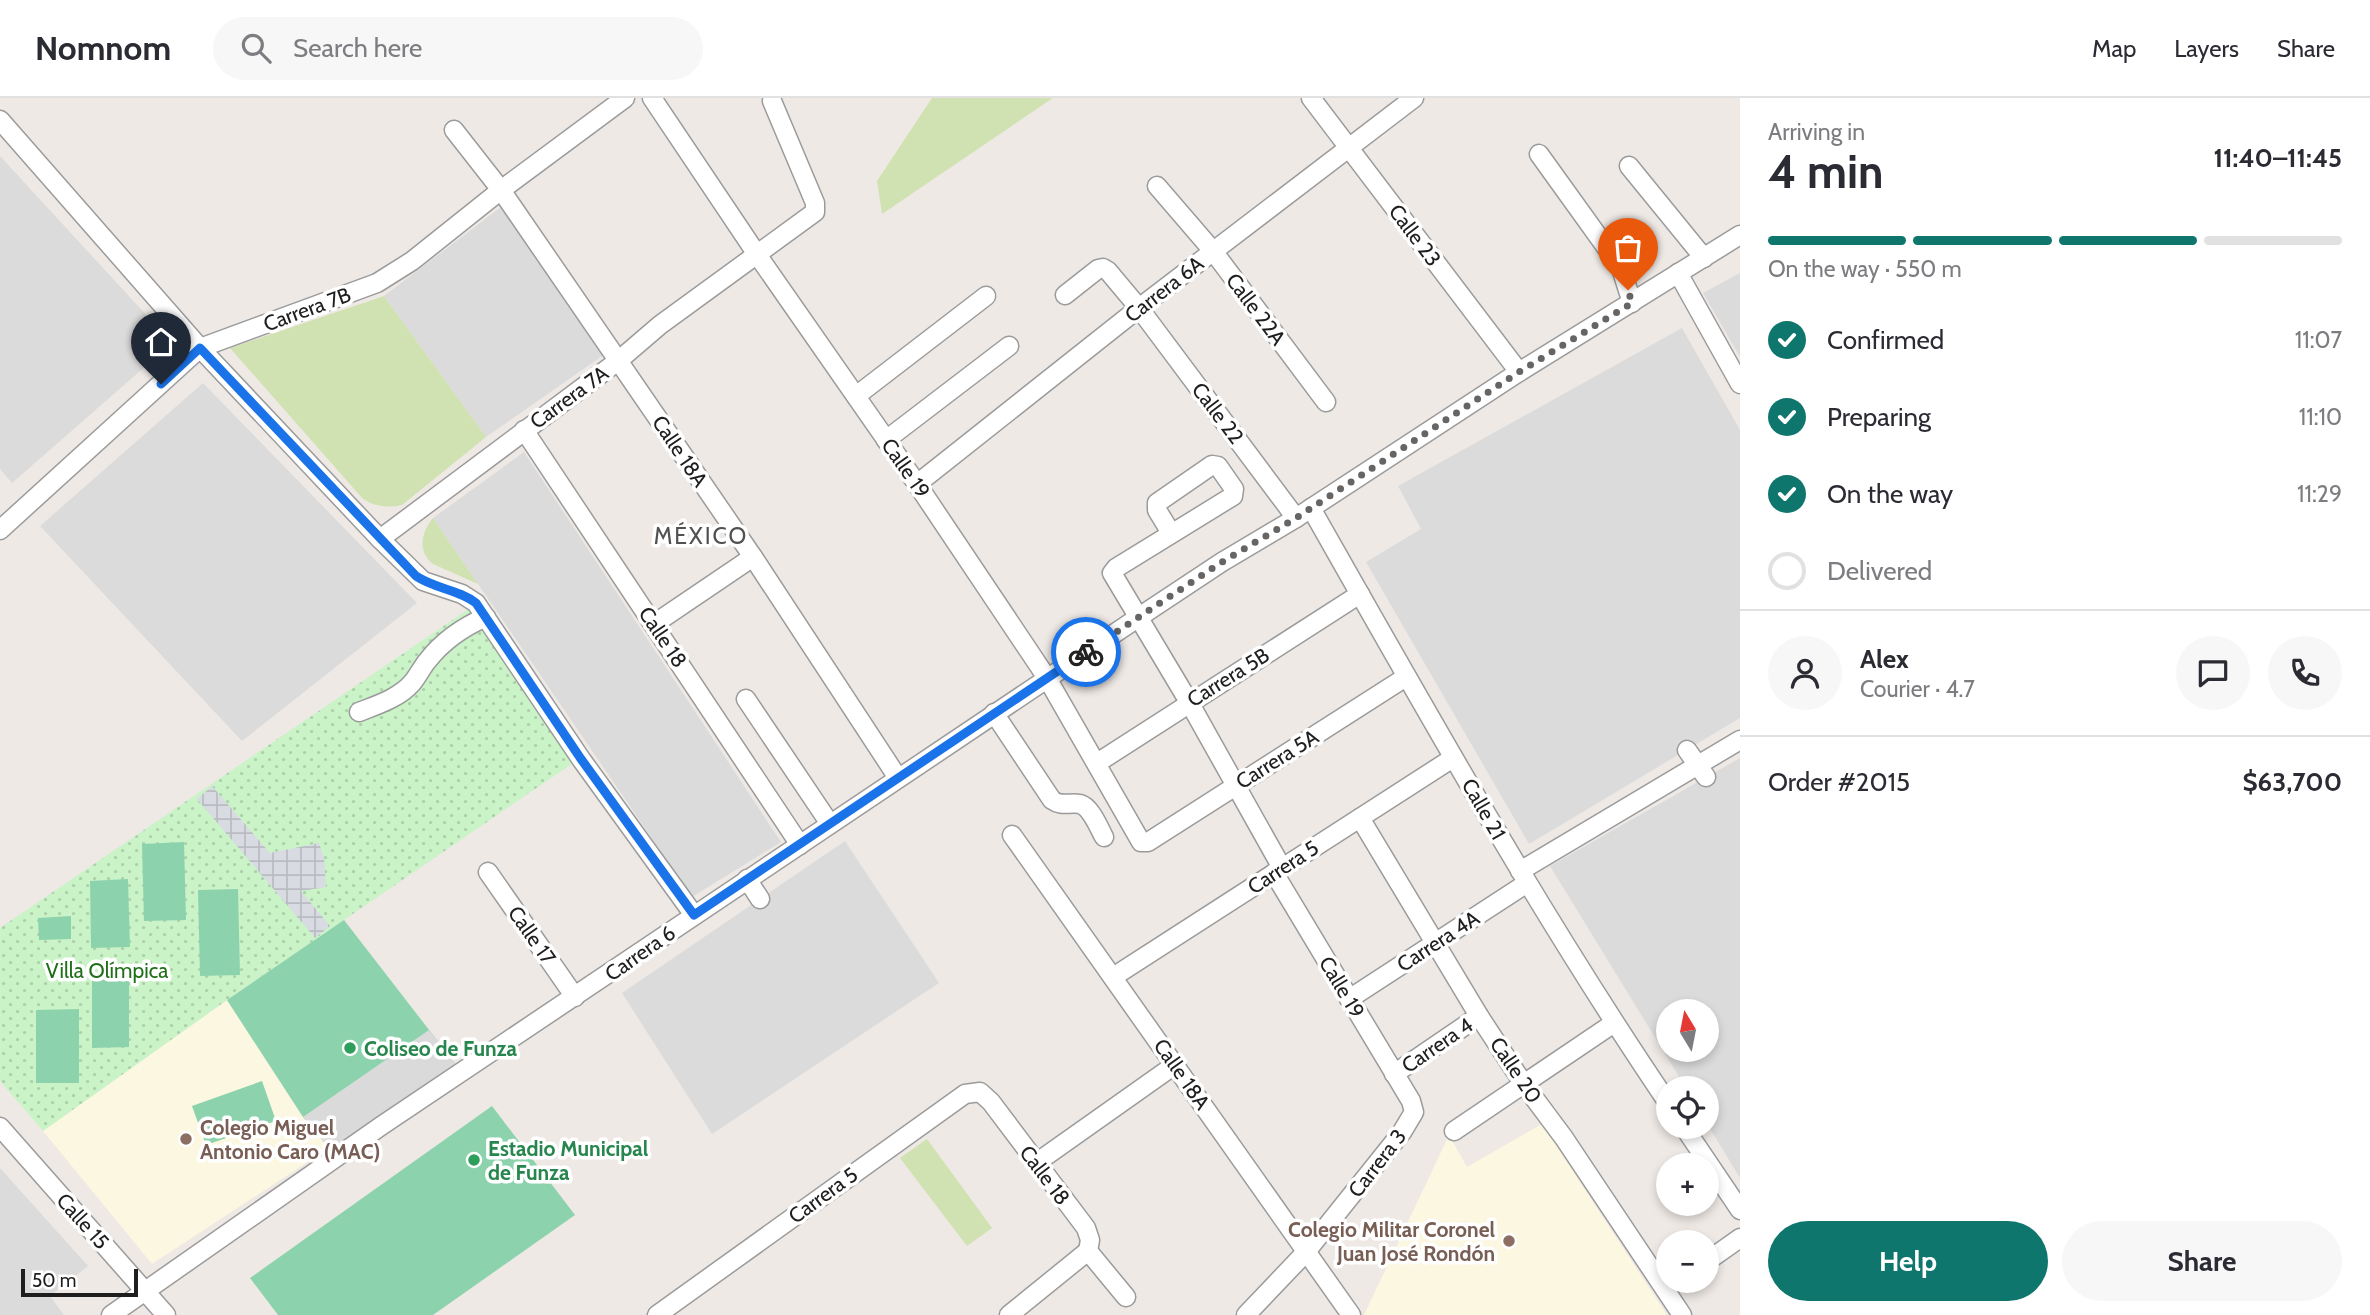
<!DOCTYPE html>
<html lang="en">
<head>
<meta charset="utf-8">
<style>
  :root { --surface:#fff; --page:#f7f7f7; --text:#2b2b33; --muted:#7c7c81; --line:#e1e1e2; --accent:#0f766e }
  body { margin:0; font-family:Cabin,sans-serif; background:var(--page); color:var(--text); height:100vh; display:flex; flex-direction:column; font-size:26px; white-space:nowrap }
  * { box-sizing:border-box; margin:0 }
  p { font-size:23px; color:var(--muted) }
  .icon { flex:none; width:38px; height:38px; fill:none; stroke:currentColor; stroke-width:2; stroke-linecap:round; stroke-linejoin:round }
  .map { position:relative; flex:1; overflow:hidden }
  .panel { display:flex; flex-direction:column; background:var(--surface); width:630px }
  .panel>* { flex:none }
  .needle { width:46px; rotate:350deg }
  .controls { position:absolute; left:1656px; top:901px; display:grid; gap:14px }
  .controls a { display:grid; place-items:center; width:63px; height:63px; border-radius:50%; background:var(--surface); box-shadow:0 4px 10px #0003; font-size:35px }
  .scale { position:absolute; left:21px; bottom:18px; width:117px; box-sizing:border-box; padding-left:7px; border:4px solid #1e1e1e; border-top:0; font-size:19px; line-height:24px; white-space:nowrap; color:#1e1e1e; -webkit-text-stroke:5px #fff; paint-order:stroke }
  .pin { position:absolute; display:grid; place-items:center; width:60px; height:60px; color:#fff; margin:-72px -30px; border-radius:50% 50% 50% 0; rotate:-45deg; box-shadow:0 0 7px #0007 }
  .pin .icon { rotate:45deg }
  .courier { position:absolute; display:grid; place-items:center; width:70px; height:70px; margin:-35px; border:5px solid #1a73e8; border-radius:50%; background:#fff; color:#222; box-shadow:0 2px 9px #0007 }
  .overview em { font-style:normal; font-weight:700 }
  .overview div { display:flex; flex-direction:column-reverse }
  .overview { display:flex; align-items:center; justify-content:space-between; height:119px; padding:0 28px }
  h1 { font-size:46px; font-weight:700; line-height:52px }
  .bar { display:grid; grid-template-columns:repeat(4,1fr); gap:10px 7px; align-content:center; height:84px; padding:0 28px }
  .bar i { height:9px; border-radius:5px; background:var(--line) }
  .bar .selected { background:var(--accent) }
  .bar p { grid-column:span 4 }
  .line { display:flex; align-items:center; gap:18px; padding:0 28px; border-top:2px solid var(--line) }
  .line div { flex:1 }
  .round { display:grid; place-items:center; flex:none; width:74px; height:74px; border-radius:37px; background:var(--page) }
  ol { padding:0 28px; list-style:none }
  li { display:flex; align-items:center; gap:21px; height:77px }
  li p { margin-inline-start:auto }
  li .icon { padding:7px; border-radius:50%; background:var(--accent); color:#fff; stroke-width:4 }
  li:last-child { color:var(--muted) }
  li i { width:38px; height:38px; border:4px solid var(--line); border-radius:50% }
  .button { display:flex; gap:14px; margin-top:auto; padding:14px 28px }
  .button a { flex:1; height:80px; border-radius:42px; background:var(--accent); color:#fff; font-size:28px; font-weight:700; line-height:80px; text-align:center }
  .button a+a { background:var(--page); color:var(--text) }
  header { display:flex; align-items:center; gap:42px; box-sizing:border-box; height:98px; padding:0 35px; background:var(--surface); border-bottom:2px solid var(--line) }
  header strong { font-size:33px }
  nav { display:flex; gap:38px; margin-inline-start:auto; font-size:24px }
  .search { width:490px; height:63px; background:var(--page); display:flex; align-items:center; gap:18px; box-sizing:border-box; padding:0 24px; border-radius:38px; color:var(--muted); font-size:26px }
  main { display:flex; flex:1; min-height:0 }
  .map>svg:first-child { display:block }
  .residential { fill:#dcdbdb; fill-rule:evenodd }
  .education { fill:#fbf7e1 }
  .grass { fill:#d0e2b1 }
  .park { fill:url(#park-dots) }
  .pitch { fill:#8cd3ad }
  .parking { fill:#dadada }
  .plaza { fill:url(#plaza-grid) }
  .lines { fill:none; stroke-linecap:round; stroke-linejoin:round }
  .minor-casing { stroke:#9b9b9b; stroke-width:21 }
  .minor { stroke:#fff; stroke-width:18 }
  .done { stroke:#676564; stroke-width:7; stroke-dasharray:0 12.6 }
  .route { stroke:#1a73e8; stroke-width:9 }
  .leisure-dot { fill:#2e9e5b; stroke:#fff; stroke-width:2.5 }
  .education-dot { fill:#8d6e63; stroke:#fff; stroke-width:2.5 }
  .labels { text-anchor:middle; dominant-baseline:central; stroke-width:7; stroke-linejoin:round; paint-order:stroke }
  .street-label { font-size:21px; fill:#1e1e1e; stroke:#fff }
  .park-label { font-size:21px; fill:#1f6f19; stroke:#fff }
  .leisure-label { font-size:21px; font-weight:bold; fill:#27864d; stroke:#fff; text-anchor:start }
  .education-label { font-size:21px; font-weight:bold; fill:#785e54; stroke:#fff; text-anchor:start }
  .neighbourhood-label { font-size:23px; letter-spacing:2px; fill:#515151; stroke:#fff }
</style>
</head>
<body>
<header>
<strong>Nomnom</strong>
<div class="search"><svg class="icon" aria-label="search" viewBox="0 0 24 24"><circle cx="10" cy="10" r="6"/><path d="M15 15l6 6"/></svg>Search here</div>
<nav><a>Map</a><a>Layers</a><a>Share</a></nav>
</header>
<main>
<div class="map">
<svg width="1740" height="1217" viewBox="0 0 1740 1217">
  <defs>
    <pattern id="park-dots" width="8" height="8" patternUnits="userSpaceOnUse" patternTransform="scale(1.75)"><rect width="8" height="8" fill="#caf3c7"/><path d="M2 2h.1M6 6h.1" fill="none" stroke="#add0aa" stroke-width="1.8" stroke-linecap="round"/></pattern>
    <pattern id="plaza-grid" width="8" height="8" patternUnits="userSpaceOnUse" patternTransform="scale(1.75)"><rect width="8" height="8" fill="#d9dbe3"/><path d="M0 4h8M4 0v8" fill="none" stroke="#babcc2"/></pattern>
  </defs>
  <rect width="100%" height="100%" fill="#eee9e5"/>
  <!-- residential -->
  <g class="residential">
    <path d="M0,58L172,245L12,385L0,371Z"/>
    <path d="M501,109L605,256L486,339L384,198Z"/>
    <path d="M1740,175V259L1703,195Z"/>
    <path d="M1682,230L1740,332V620L1529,746L1366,464L1421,431L1398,388Z"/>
    <path d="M203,285L417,505L242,643L40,428Z"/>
    <path d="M524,354L781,744L692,799L433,420Z"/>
    <path d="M1740,660V1080L1706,1024V990H1686L1550,768ZM1668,914H1706V952H1668Z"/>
    <path d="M845,743L939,885L712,1036L622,895Z"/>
    <path d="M0,1070L88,1168L50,1198L64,1217H0Z"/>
  </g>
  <!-- education -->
  <g class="education">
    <path d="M227,902L303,1019L329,1050L152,1166L43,1033Z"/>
    <path d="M1542,1026L1667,1217H1364L1449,1037L1467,1069Z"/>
  </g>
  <!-- grass -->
  <g class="grass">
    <path d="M932,0H1053L882,116L877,83Z"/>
    <path d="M384,198L486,339L402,407C387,410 376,409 363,401L230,250Z"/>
    <path d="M433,420L478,486L433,466C417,453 421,435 433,420Z"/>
    <path d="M927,1041L992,1130L967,1148L900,1060Z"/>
  </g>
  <!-- park -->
  <path class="park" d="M470,510L576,663L227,902L43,1033L0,983V830Z"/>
  <!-- pitch -->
  <g class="pitch">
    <path d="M184,744L186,822L144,823L142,746Z"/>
    <path d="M128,781L130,849L91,850L90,783Z"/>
    <path d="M238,791L240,877L200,878L198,792Z"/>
    <path d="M71,818V841L39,842L38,820Z"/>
    <path d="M344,822L457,968L329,1050L303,1019L227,902Z"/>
    <path d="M129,879V949L92,950V879Z"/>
    <path d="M79,911V985H36V912Z"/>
    <path d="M262,983L276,1023L206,1047L192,1008Z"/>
    <path d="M492,1008L575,1117L433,1217H278L250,1180Z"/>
  </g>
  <!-- parking -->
  <path class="parking" d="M429,932L457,968L377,1021L329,1050L303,1019Z"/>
  <!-- plaza -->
  <path class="plaza" d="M212,688L270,755L319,745L324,760L326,789L301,793L330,828L315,840L197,701Z"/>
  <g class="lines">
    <defs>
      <g id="minor">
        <path d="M652,0L756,155L917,386L1047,580L1141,744H1148L1406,579"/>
        <path d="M1311,0L1519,274"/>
        <path d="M0,22L200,250L380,441L423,483L462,496L476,505L581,661L694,817"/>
        <path d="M454,32L501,92L753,459L898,680"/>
        <path d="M1539,56L1621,170L1632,205"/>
        <path d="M1629,68L1704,160"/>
        <path d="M1157,88L1213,153L1326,304"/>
        <path d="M1678,175L1740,286"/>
        <path d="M1065,197L1098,171L1103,170L1108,173L1139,210L1296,420"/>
        <path d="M856,298L986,198"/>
        <path d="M524,332L800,747"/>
        <path d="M886,342L1009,248"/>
        <path d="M917,386L1139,210L1414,0"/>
        <path d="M1311,410C1425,611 1538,813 1668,1005"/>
        <path d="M0,432L200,250L377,185L412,163L501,92L625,0"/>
        <path d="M1171,435L1157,412V405L1212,367L1218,368L1234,391L1233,398L1116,470L1112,475L1189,604L1282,770"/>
        <path d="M380,441L618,263L660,227L815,114V105L772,3"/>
        <path d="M654,526L753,459"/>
        <path d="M746,601L830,726"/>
        <path d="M359,614C377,607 399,600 412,585C418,578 422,569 428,562C443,543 463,529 486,519"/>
        <path d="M994,615L1052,702C1062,709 1069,704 1080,706C1091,709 1099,730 1104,739"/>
        <path d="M1687,652L1706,679"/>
        <path d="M1097,665L1360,496"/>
        <path d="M1360,720L1479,918L1523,985L1564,1040L1682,1217"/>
        <path d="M1012,737L1351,1217"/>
        <path d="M1520,773L1740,642"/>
        <path d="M488,774L575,899"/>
        <path d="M747,781L760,801"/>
        <path d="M1113,879L1453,660"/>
        <path d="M1349,901L1527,785"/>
        <path d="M1394,976L1479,918"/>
        <path d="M0,1029L166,1217"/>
        <path d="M1684,1029L1740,1112"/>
        <path d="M1454,1033L1614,925"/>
        <path d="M1036,1065L1176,966"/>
        <path d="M1088,1153L1126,1199"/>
        <path d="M1706,1164L1740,1140"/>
        <path d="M111,1217L381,1028L1139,519L1222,464L1296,420L1519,274L1740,137"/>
        <path d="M657,1217L965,996L980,994L991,1004L1086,1130L1090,1142L1088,1153"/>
        <path d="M1009,1217L1088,1153"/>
        <path d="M1246,1217L1306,1154L1402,1034L1414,1014L1411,1003L1274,775"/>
      </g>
    </defs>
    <!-- minor casing -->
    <use href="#minor" class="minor-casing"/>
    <!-- minor -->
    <use href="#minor" class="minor"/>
  </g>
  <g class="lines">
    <!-- done -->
    <path class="done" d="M1086,554L1222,464L1296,420L1519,274L1632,205L1628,192"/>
    <!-- route -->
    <path class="route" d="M161,286L200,250L416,478C435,491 458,491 476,505L581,661L694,817L1086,554"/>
  </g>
  <!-- markers -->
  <g class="leisure-dot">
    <circle cx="350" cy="950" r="7"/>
    <circle cx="474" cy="1062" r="7"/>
  </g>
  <g class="education-dot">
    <circle cx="186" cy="1041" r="7"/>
    <circle cx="1509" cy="1143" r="7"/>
  </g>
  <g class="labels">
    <!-- street labels -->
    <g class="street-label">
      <text transform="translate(1415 137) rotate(53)">Calle 23</text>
      <text transform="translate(1164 191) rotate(-38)">Carrera 6A</text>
      <text transform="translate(307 211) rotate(-20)">Carrera 7B</text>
      <text transform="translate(1256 211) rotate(53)">Calle 22A</text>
      <text transform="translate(569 299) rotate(-36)">Carrera 7A</text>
      <text transform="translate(1218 315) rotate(53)">Calle 22</text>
      <text transform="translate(680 353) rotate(56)">Calle 18A</text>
      <text transform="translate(906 370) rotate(55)">Calle 19</text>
      <text transform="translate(663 539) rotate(56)">Calle 18</text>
      <text transform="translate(1228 579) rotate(-32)">Carrera 5B</text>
      <text transform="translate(1277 661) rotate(-32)">Carrera 5A</text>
      <text transform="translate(1484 711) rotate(60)">Calle 21</text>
      <text transform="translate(1283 769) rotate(-33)">Carrera 5</text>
      <text transform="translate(532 837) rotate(55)">Calle 17</text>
      <text transform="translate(1438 843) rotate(-33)">Carrera 4A</text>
      <text transform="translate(640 855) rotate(-35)">Carrera 6</text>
      <text transform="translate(1342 889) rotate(59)">Calle 19</text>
      <text transform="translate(1437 947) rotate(-34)">Carrera 4</text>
      <text transform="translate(1516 972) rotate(56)">Calle 20</text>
      <text transform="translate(1182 976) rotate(55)">Calle 18A</text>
      <text transform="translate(1377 1065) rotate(-52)">Carrera 3</text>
      <text transform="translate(1045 1077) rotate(53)">Calle 18</text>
      <text transform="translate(823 1097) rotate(-36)">Carrera 5</text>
      <text transform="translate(83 1123) rotate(48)">Calle 15</text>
    </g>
    <!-- park labels -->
    <g class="park-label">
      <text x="107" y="872">Villa Olímpica</text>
    </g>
    <!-- leisure labels -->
    <g class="leisure-label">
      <text x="364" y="950">Coliseo de Funza</text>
      <text x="488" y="1050">Estadio Municipal<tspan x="488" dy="24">de Funza</tspan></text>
    </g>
    <!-- education labels -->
    <g class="education-label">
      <text x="200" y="1029">Colegio Miguel<tspan x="200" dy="24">Antonio Caro (MAC)</tspan></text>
      <text x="1495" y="1131" text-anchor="end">Colegio Militar Coronel<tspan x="1495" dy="24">Juan José Rondón</tspan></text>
    </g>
    <!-- neighbourhood labels -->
    <g class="neighbourhood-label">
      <text x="701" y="438">MÉXICO</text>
    </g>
  </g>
</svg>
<div class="controls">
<a><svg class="needle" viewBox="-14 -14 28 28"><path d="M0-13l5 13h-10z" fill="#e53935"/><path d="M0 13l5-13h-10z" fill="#7c7c81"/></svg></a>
<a><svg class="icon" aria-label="locate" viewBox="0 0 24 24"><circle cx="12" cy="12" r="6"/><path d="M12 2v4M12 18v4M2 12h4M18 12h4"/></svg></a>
<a>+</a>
<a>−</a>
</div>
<div class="scale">50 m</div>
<div class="pin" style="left:1628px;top:192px;background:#ea580c"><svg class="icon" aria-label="bag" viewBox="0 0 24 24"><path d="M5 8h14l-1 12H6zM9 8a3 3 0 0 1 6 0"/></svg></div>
<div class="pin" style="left:161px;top:286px;background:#1f2937"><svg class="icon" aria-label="home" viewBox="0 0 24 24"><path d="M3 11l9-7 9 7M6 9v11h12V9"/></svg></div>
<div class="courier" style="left:1086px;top:554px"><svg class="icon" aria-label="bike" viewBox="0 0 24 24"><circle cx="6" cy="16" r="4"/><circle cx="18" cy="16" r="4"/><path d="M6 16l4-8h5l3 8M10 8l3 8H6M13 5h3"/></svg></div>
</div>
<section class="panel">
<div class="overview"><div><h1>4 min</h1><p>Arriving in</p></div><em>11:40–11:45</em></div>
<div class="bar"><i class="selected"></i><i class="selected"></i><i class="selected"></i><i></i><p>On the way · 550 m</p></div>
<ol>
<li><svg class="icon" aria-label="check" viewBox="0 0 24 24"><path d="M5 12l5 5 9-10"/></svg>Confirmed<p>11:07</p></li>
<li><svg class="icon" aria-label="check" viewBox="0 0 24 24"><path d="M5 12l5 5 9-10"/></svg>Preparing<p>11:10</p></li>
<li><svg class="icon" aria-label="check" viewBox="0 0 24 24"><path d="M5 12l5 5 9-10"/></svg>On the way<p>11:29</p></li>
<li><i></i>Delivered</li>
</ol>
<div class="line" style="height:126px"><a class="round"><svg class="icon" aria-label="person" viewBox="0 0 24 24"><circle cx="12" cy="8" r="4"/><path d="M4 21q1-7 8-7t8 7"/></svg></a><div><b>Alex</b><p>Courier · 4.7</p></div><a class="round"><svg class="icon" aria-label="chat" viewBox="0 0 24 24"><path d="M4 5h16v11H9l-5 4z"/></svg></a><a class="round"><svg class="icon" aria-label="phone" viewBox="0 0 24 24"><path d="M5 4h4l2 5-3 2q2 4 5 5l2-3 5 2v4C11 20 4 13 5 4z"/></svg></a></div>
<div class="line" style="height:91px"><div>Order #2015</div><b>$63,700</b></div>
<div class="button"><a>Help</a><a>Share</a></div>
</section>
</main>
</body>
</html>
